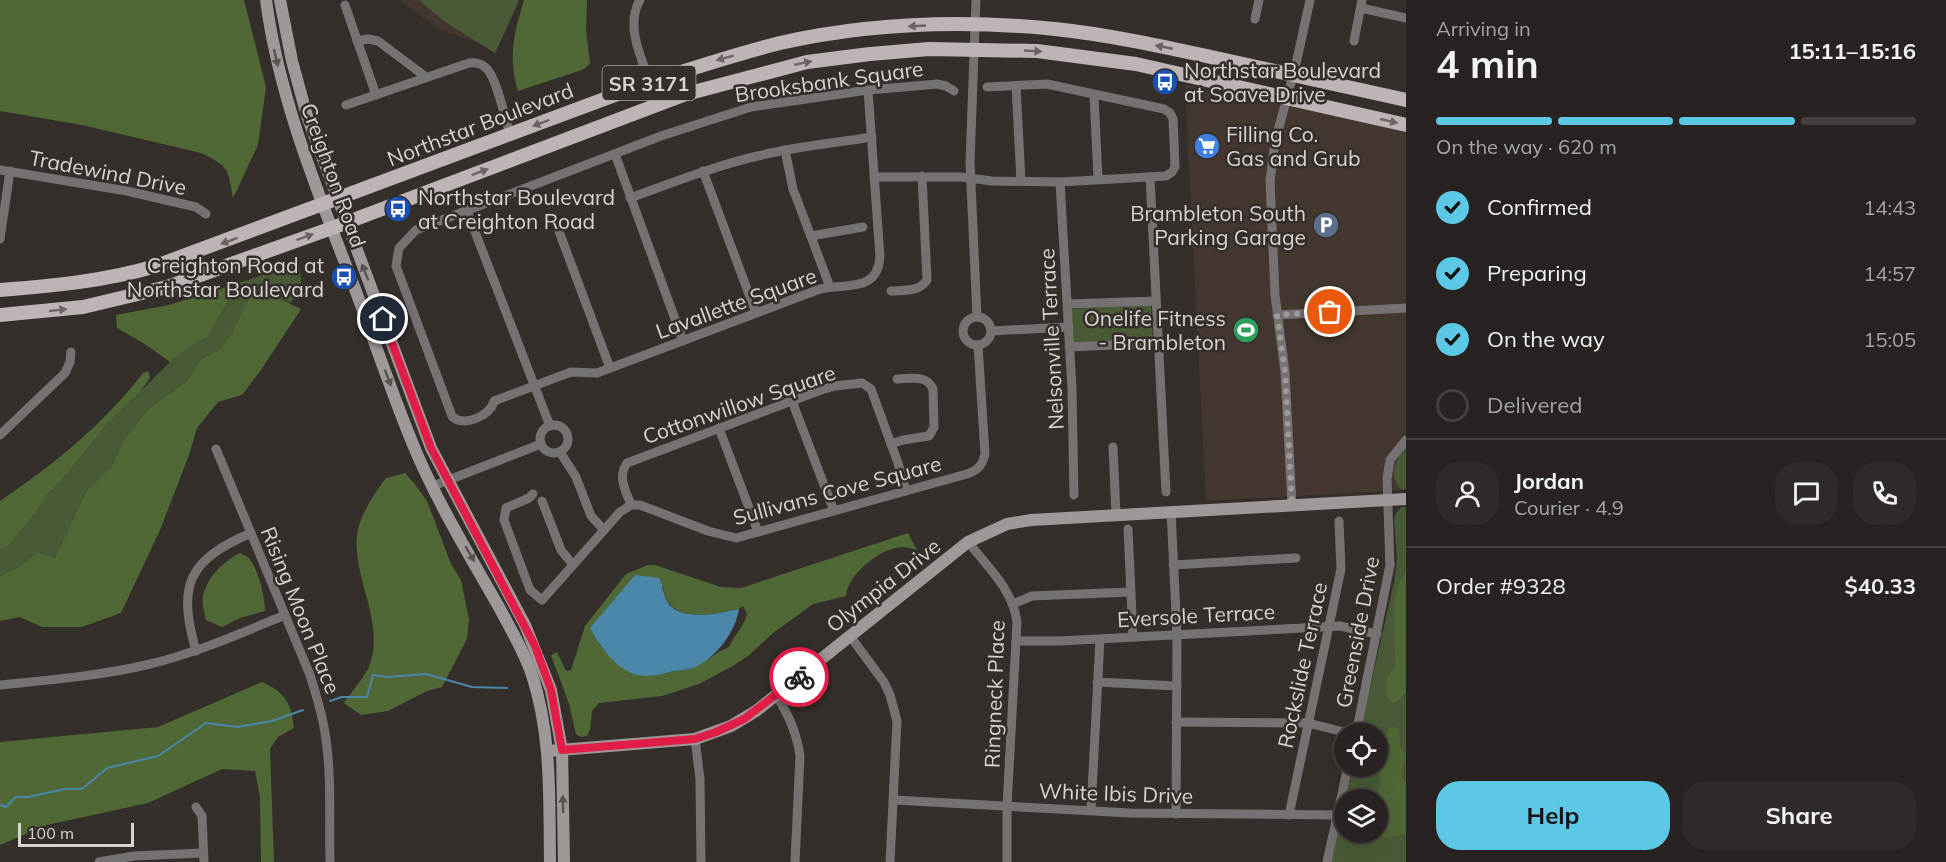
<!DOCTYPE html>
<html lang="en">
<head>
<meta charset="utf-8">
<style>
  :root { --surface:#282320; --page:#302b29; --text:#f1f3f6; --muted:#a5a4a5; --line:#44403e; --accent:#5bc8e6 }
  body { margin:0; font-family:Mulish,sans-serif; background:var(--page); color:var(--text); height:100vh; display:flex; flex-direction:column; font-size:22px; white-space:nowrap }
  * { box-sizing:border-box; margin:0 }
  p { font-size:20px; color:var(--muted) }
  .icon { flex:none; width:33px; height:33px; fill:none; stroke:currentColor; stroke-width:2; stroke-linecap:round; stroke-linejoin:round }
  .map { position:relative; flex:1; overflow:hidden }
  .details { display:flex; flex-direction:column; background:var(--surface); width:540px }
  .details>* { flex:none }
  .buttons { position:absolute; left:1334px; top:723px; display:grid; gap:12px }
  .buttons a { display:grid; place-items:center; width:54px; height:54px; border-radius:50%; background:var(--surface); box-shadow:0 6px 24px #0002,0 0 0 2px var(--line); font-size:30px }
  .scale { position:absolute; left:18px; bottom:15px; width:116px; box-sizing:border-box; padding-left:6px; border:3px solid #d7d3d1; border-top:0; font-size:16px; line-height:21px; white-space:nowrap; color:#d7d3d1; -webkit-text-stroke:4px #352f2b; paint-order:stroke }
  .pin { position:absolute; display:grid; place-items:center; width:51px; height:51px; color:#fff; margin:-26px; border:3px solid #fff; border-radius:50%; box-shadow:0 2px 6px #0007 }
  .courier { position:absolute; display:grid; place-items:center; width:60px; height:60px; margin:-30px; border:4px solid #e11d48; border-radius:50%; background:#fff; color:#222; box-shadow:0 2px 8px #0007 }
  .summary em { font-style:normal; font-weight:700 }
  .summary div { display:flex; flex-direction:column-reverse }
  .summary { display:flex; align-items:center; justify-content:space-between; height:102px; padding:0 30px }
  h1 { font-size:39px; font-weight:700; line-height:45px }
  .bar { display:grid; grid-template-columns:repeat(4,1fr); gap:9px 6px; align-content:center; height:72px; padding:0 30px }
  .bar i { height:8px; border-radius:4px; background:var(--line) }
  .bar .current { background:var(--accent) }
  .bar p { grid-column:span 4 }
  .line { display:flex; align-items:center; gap:15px; padding:0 30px; border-top:2px solid var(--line) }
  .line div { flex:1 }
  .round { display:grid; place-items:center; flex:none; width:63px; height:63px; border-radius:24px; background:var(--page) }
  ol { padding:0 30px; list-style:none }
  li { display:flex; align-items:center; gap:18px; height:66px }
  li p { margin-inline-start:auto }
  li .icon { padding:6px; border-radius:50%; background:var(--accent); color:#111; stroke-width:4 }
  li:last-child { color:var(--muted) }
  li i { width:33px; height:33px; border:3px solid var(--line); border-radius:50% }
  .action { display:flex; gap:12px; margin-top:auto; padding:12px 30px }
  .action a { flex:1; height:69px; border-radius:24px; background:var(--accent); color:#111; font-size:24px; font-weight:700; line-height:69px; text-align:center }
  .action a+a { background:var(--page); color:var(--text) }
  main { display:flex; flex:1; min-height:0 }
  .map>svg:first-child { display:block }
  .built { fill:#433730 }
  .green { fill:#495b36 }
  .forest { fill:#506836; fill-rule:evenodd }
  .water { fill:#4a87a8 }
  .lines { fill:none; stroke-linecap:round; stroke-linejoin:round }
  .stream { stroke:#4a87a8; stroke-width:2 }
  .street { stroke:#767273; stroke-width:9 }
  .secondary { stroke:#9e9898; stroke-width:12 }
  .primary { stroke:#bcb4b5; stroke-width:14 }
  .oneway { fill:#6b6462 }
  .oneway2 { fill:#5a5451 }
  .done { stroke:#9e9a97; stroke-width:6; stroke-dasharray:0 10.8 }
  .route { stroke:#e11d48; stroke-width:8 }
  .labels { text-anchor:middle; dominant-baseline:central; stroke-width:5; stroke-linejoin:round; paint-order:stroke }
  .shield { fill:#352f2b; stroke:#a6a29f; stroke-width:1.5 }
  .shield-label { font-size:20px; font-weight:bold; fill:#d7d3d1 }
  .poi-label { font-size:21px; fill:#d7d3d1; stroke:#352f2b; text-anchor:start }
  .street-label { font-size:21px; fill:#d7d3d1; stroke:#352f2b }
</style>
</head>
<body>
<main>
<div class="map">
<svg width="1406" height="862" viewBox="0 0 1406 862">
  <rect width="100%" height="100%" fill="#352f2b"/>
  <!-- built -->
  <g class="built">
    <path d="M400,0H520L497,50L438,29Z"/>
    <path d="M1185,85L1259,101L1310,108L1406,133V490L1206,501Z"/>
  </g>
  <!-- green -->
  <g class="green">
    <path d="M419,0H519L495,53L445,22Z"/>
    <path d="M299,262L302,287L290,303L269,294L251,297L232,333L219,350L201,359L187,381L149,408L125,438L111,467L86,491L55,558L37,552L19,567L0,576V549L9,545L38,510L46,496L66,475L107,424L170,362L188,348L208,337L230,297L248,280Z"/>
    <path d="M1151,305L1153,340L1071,344L1070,309Z"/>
    <path d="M1406,447V489H1401C1388,475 1395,460 1406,447Z"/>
    <path d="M1402,507H1406V862H1331L1344,806V832H1377V800L1345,799L1353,767L1377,766V734L1360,733L1394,582L1397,560L1394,519L1396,513Z"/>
  </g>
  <!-- forest -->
  <g class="forest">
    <path d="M0,0H244L266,87L258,145L233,198C228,169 229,166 201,153L82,125L0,111Z"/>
    <path d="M524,0H587L586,30L590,64L582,70L518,91C508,57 514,33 524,0Z"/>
    <path d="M248,280L230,297L208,337L188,348L170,362L148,346L117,328L116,315L169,305Z"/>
    <path d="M269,294L301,309L261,370L242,395L218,402L197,428L189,455L160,530L121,613L82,627H42L20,617L0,621V576L19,567L37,552L55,558L86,491L111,467L125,438L149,408L187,381L201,359L219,350L232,333L250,297Z"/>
    <path d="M148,371L150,378L139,393L107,424L66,475L46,496L38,510L9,545L0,549V501C53,465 104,424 143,373Z"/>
    <path d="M405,473L414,483L427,501L451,564L461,580L469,620L467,639L442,687L427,691L388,711L361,715L344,703C351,692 368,674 371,661C383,619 353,578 357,535C360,514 374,494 386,478Z"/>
    <path d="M908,533L917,550C912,549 907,547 903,547C881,547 848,574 846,596L813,604L773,633L748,656L731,667L699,684L662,696L599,703L592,711L590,730L587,736L581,737L576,734L569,704L551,655L557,652L566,671L571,670L585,626L626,574L648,565H655L721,587L741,588ZM663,586C664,591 665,597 667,600C679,623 720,613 739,609L743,606L747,614C744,627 734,635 729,647C716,652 706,662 693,667C688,670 681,669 675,671C635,682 625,672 599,644Z"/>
    <path d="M240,553C243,555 247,556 249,558C258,568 265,598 265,611L240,618L222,627L206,620C205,613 201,602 203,596C208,576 223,562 240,553Z"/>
    <path d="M1406,573V693L1395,703L1388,699C1384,685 1385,679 1395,667C1397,641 1386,592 1406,573Z"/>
    <path d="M262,682C286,693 291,703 294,728L278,737L270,749L274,862H261L260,797L255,771L222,769L148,803L47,825L0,845V742L158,727Z"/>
    <path d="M1396,727L1399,730L1400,746L1406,755L1401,777L1406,782V836L1405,834L1386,838L1377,832C1377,797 1381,762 1388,728Z"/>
  </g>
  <!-- water -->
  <path class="water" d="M635,575L659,578C663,585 663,594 667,601C679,623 720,613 739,609C735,633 716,658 693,668C686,670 677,670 670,672C660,675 645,678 634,674C614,667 600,646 590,628Z"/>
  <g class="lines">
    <!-- stream -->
    <g class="stream">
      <path d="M330,701L342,697H367L373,675L387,677L426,674L472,687L507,688"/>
      <path d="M0,805L6,807L16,797H28L65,789H82L107,768L158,756L206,723L238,727L272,721L303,710"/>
    </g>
    <!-- street -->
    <g class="street">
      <path d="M640,0C625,25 641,58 650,82"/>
      <path d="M976,0L970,162L977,317"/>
      <path d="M345,5L376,95"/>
      <path d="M1361,8L1406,18"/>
      <path d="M1255,19L1259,0"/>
      <path d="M357,41L368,39L378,41L426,77"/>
      <path d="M1354,41L1362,0"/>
      <path d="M1016,86L1021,181"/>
      <path d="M868,90L880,257C877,293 847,283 820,289L597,373L571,372L494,401C491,416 462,428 452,416L396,266L399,248L416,230L661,136L751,107L868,90L904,87L937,84L946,86L954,91"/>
      <path d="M1094,96L1098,178"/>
      <path d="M346,105L469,63C475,62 481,63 486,68C496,76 506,121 510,135"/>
      <path d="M785,150L793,189L830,287"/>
      <path d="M615,154L683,341"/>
      <path d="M0,170L127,191L196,207L206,214"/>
      <path d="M703,171L756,313"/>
      <path d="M875,177H961L992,181L1060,182L1166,176L1172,172L1175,167L1173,119L1170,113L1164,109L1047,84L987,87"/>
      <path d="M1150,177L1166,492"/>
      <path d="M1060,182L1072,389L1074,495"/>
      <path d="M630,198C674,182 717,165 762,155C798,146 836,143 872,137"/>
      <path d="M467,211L550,426"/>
      <path d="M557,226L610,368"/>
      <path d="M811,236L863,227"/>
      <path d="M0,239L10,171"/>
      <path d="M891,291C905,290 919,292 927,280L922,176"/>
      <path d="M1068,304L1156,301"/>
      <path d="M1277,315L1406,308"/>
      <circle cx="977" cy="331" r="14"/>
      <path d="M991,331L1069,327"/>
      <path d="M1069,347L1158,343"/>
      <path d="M792,401L834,511"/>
      <circle cx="554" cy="439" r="14"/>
      <path d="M719,428L758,532"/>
      <path d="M0,435L65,373L70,362L71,352"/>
      <path d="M891,444L903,440L929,436L934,427L933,389C926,374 911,379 897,379"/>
      <path d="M1113,447L1116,514"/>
      <path d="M216,449L310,675C316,694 322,713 325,733C332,774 329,820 330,862"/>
      <path d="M560,452L576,477L591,516L604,530"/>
      <path d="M433,486L541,444"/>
      <path d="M533,494L529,498L506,508L504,520L530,590L542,600L620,512L631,505H640L708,531L736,538L967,474C978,470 982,466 985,454L978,345"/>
      <path d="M542,501L561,550L573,565"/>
      <path d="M631,505C626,491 617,477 627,463L821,390L835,386L862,383L871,389L898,463L906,491"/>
      <path d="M1292,505L1285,372L1275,295L1270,181L1275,142L1296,64L1310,0"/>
      <path d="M1171,511L1177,635L1176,814"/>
      <path d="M1128,529L1133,637"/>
      <path d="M968,542C988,567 1013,590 1017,622L1007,806V862"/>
      <path d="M1173,565L1296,558"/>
      <path d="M1013,604L1032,596L1130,592"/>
      <path d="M850,636L884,682L890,695L897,721L890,862"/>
      <path d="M1016,641H1060L1340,626L1377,634"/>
      <path d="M196,651C177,585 188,560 251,533"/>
      <path d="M1097,682L1177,686"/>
      <path d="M0,685C49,680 98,676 146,665C194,654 239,634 285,615"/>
      <path d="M776,695C789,715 797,733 800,756L795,862"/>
      <path d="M1176,722L1308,723L1352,734"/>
      <path d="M1356,734L1390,565L1387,479L1390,460L1406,440"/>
      <path d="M695,739L700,779L701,862"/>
      <path d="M894,800L1130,813L1337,815"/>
      <path d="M196,807L202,816L204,862"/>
      <path d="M1091,810L1100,639"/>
      <path d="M1289,815L1341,569L1339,521"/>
      <path d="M99,862L134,856L203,853"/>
      <path d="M1327,862L1348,766"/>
    </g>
    <!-- secondary -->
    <g class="secondary">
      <path d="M266,0C279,98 317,190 352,281C374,339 393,398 417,454C440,507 471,558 500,609C511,630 524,651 532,675C552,736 549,799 550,862"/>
      <path d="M280,0L292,61L307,116L431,448L525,625L551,690L562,750L564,862"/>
      <path d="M548,751L695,739L731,726L756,711L968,542L1007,524L1031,520L1406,499"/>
    </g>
    <!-- primary -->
    <g class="primary">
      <path d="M0,290C53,286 105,281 156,266L650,82C693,68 736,54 780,43C869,23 965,20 1055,29C1112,35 1169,48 1225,60C1285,73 1346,87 1406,100"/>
      <path d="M0,315L83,307L167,287L332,228L686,94L807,62L870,54L929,49L1037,51L1136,64L1406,125"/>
    </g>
  </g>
  <!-- one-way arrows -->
  <defs><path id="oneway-solid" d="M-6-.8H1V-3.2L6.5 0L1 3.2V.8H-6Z" transform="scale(1.5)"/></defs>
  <g class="oneway">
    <use href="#oneway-solid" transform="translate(917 26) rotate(177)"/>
    <use href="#oneway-solid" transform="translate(1164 47) rotate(-169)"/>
    <use href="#oneway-solid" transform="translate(1033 51) rotate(3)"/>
    <use href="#oneway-solid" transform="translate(725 58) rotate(165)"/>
    <use href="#oneway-solid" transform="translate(803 63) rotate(-12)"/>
    <use href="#oneway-solid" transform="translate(1389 121) rotate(13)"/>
    <use href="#oneway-solid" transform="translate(541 123) rotate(159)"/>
    <use href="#oneway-solid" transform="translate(480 172) rotate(-21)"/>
    <use href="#oneway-solid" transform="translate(305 237) rotate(-20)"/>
    <use href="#oneway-solid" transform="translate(229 241) rotate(160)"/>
    <use href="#oneway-solid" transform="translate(58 310) rotate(-6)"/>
  </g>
  <g class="oneway2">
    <use href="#oneway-solid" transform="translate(276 58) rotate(77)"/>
    <use href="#oneway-solid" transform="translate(365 272) rotate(-111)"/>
    <use href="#oneway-solid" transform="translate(388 378) rotate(69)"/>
    <use href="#oneway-solid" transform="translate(470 554) rotate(60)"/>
    <use href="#oneway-solid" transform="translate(563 804) rotate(-91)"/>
  </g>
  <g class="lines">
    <!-- done -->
    <path class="done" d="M799,677L968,542L1007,524L1031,520L1292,505L1285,372L1277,315L1330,312"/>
    <!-- route -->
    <path class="route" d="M383,319L431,448L535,646L551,690L562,750L695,739L716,732L744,719L799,677"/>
  </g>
  <!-- icons -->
  <defs>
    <symbol id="bus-disc" viewBox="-11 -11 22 22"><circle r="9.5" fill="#1a4fb4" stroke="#352f2b"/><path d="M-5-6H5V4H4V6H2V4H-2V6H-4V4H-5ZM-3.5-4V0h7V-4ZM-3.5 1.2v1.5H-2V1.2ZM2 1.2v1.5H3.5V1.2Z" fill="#fff"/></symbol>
    <symbol id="supermarket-disc" viewBox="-11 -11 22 22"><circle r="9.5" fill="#3f7fe0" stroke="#352f2b"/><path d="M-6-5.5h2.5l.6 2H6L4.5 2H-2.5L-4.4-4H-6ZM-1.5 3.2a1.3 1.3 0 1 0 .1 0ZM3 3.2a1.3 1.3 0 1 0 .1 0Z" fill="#fff"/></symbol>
    <symbol id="parking-disc" viewBox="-11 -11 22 22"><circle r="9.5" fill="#5c6f8a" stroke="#352f2b"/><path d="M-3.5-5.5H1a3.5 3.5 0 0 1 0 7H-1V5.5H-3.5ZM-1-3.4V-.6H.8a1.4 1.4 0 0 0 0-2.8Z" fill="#fff"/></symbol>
    <symbol id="stadium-disc" viewBox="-11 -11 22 22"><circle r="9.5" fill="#2e9e5b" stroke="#352f2b"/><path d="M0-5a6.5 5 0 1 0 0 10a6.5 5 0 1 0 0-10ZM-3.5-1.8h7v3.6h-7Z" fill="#fff"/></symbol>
  </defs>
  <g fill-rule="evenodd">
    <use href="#bus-disc" x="1150" y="67" width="30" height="30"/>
    <use href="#supermarket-disc" x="1192" y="131" width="30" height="30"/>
    <use href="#bus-disc" x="383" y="194" width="30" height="30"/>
    <use href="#parking-disc" x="1311" y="210" width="30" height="30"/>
    <use href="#bus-disc" x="329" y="262" width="30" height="30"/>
    <use href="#stadium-disc" x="1231" y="315" width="30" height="30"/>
  </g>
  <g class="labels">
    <!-- shield labels -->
    <rect class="shield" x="602.5" y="66" width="93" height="34" rx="4.5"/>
    <g class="shield-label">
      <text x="649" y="83">SR 3171</text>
    </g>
    <!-- poi labels -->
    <g class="poi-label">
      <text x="1184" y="70">Northstar Boulevard<tspan x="1184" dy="24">at Soave Drive</tspan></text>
      <text x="1226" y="134">Filling Co.<tspan x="1226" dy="24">Gas and Grub</tspan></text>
      <text x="418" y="197">Northstar Boulevard<tspan x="418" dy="24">at Creighton Road</tspan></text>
      <text x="1306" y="213" text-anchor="end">Brambleton South<tspan x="1306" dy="24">Parking Garage</tspan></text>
      <text x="324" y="265" text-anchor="end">Creighton Road at<tspan x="324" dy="24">Northstar Boulevard</tspan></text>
      <text x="1226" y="318" text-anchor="end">Onelife Fitness<tspan x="1226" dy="24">- Brambleton</tspan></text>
    </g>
    <!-- street labels -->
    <g class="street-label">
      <text transform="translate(829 81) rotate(-8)">Brooksbank Square</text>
      <text transform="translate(480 124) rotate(-21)">Northstar Boulevard</text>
      <text transform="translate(108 172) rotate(11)">Tradewind Drive</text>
      <text transform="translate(334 175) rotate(70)">Creighton Road</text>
      <text transform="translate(736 303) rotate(-20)">Lavallette Square</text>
      <text transform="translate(1051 339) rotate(-93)">Nelsonville Terrace</text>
      <text transform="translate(739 404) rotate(-19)">Cottonwillow Square</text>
      <text transform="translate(837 490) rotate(-15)">Sullivans Cove Square</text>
      <text transform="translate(883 585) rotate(-38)">Olympia Drive</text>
      <text transform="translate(301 610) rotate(68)">Rising Moon Place</text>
      <text transform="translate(1196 615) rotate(-3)">Eversole Terrace</text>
      <text transform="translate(1357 632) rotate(-79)">Greenside Drive</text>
      <text transform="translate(1302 665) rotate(-78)">Rockslide Terrace</text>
      <text transform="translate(994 694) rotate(-88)">Ringneck Place</text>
      <text transform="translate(1116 793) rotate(2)">White Ibis Drive</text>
    </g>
  </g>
</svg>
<div class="buttons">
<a><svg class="icon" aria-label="locate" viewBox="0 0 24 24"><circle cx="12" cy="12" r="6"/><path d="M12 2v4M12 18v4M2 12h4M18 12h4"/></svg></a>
<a><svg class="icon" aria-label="layers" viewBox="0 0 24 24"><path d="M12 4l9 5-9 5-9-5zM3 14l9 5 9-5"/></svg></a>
</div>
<div class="scale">100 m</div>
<div class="pin" style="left:1330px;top:312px;background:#ea580c"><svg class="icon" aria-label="bag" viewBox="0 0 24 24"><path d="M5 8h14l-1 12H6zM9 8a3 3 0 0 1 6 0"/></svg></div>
<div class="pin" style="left:383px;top:319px;background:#1f2937"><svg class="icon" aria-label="home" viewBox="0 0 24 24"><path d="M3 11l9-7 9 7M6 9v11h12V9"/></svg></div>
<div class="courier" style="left:799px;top:677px"><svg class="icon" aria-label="bike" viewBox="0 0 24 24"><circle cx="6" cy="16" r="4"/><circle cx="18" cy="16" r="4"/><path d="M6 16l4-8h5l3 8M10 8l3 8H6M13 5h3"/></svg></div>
</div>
<section class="details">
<div class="summary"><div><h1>4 min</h1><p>Arriving in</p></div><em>15:11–15:16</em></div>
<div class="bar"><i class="current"></i><i class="current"></i><i class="current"></i><i></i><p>On the way · 620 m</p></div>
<ol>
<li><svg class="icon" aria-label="check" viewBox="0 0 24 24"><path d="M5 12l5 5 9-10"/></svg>Confirmed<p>14:43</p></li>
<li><svg class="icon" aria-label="check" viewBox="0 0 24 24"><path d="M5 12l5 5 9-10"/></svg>Preparing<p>14:57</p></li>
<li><svg class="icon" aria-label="check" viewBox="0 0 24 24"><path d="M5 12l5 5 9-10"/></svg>On the way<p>15:05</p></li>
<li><i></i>Delivered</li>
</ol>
<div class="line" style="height:108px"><a class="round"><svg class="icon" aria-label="person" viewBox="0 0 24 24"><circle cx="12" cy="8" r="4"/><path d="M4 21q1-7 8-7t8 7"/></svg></a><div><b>Jordan</b><p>Courier · 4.9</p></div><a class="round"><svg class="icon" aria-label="chat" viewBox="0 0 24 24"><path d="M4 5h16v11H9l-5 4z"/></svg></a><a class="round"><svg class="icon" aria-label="phone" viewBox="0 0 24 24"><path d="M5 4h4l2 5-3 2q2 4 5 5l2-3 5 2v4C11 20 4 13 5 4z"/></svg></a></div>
<div class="line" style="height:78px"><div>Order #9328</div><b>$40.33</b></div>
<div class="action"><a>Help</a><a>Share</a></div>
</section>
</main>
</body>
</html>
